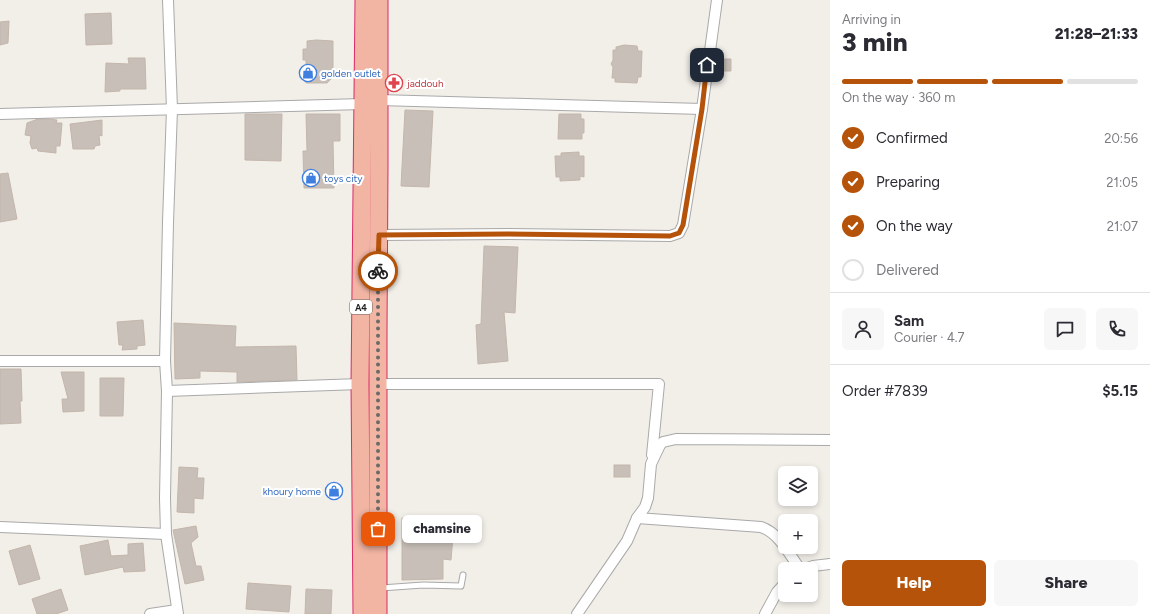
<!DOCTYPE html>
<html lang="en">
<head>
<meta charset="utf-8">
<style>
  :root { --surface:#fff; --page:#f7f7f7; --text:#2b2b33; --muted:#7c7c81; --line:#e1e1e2; --accent:#b45309 }
  body { margin:0; font-family:Figtree,sans-serif; background:var(--page); color:var(--text); height:100vh; display:flex; flex-direction:column; font-size:15px; white-space:nowrap }
  * { box-sizing:border-box; margin:0 }
  p { font-size:13px; color:var(--muted) }
  .icon { flex:none; width:22px; height:22px; fill:none; stroke:currentColor; stroke-width:2; stroke-linecap:round; stroke-linejoin:round }
  .map { position:relative; flex:1; overflow:hidden }
  .side { display:flex; flex-direction:column; background:var(--surface); width:320px }
  .side>* { flex:none }
  .buttons { position:absolute; left:778px; top:466px; display:grid; gap:8px }
  .buttons a { display:grid; place-items:center; width:40px; height:40px; border-radius:6px; background:var(--surface); box-shadow:0 2px 6px #0003; font-size:20px }
  .pin { position:absolute; display:grid; place-items:center; width:34px; height:34px; color:#fff; margin:-17px; border-radius:8px; box-shadow:0 2px 6px #0006 }
  .courier { position:absolute; display:grid; place-items:center; width:40px; height:40px; margin:-20px; border:3px solid #b45309; border-radius:50%; background:#fff; color:#222; box-shadow:0 1px 5px #0007 }
  .bubble { position:absolute; height:28px; border-radius:6px; background:var(--surface); box-shadow:0 2px 6px #0003; font-size:13px; font-weight:800; line-height:28px; text-align:center }
  .head em { font-style:normal; font-weight:800 }
  .head div { display:flex; flex-direction:column-reverse }
  .head { display:flex; align-items:center; justify-content:space-between; height:68px; padding:0 12px }
  h1 { font-size:26px; font-weight:800; line-height:30px }
  .bar { display:grid; grid-template-columns:repeat(4,1fr); gap:6px 4px; align-content:center; height:48px; padding:0 12px }
  .bar i { height:5px; border-radius:3px; background:var(--line) }
  .bar .current { background:var(--accent) }
  .bar p { grid-column:span 4 }
  .line { display:flex; align-items:center; gap:10px; padding:0 12px; border-top:1px solid var(--line) }
  .line div { flex:1 }
  .round { display:grid; place-items:center; flex:none; width:42px; height:42px; border-radius:6px; background:var(--page) }
  ol { padding:0 12px; list-style:none }
  li { display:flex; align-items:center; gap:12px; height:44px }
  li p { margin-inline-start:auto }
  li .icon { padding:4px; border-radius:50%; background:var(--accent); color:#fff; stroke-width:4 }
  li:last-child { color:var(--muted) }
  li i { width:22px; height:22px; border:2px solid var(--line); border-radius:50% }
  .action { display:flex; gap:8px; margin-top:auto; padding:8px 12px }
  .action a { flex:1; height:46px; border-radius:6px; background:var(--accent); color:#fff; font-size:16px; font-weight:800; line-height:46px; text-align:center }
  .action a+a { background:var(--page); color:var(--text) }
  main { display:flex; flex:1; min-height:0 }
  .map>svg:first-child { display:block }
  .building { fill:#c7bfb8; stroke:#c4b6ab }
  .lines { fill:none; stroke-linecap:round; stroke-linejoin:round }
  .service-casing { stroke:#a9a9a9; stroke-width:7 }
  .minor-casing { stroke:#a9a9a9; stroke-width:12 }
  .trunk-casing { stroke:#dc2a67; stroke-width:19 }
  .service { stroke:#fff; stroke-width:5 }
  .minor { stroke:#fff; stroke-width:10 }
  .trunk { stroke:#f2b4a3; stroke-width:17 }
  .done { stroke:#6b6a68; stroke-width:4; stroke-dasharray:0 7.2 }
  .route { stroke:#b45309; stroke-width:5 }
  .labels { text-anchor:middle; dominant-baseline:central; stroke-width:4; stroke-linejoin:round; paint-order:stroke }
  .shield { fill:#fff; stroke:#646464; stroke-width:1 }
  .shield-label { font-size:9px; font-weight:bold; fill:#222 }
  .shop-label { font-size:10px; fill:#366cbe; stroke:#fff; text-anchor:start }
  .health-label { font-size:10px; fill:#be3a42; stroke:#fff; text-anchor:start }
</style>
</head>
<body>
<main>
<div class="map">
<svg width="830" height="614" viewBox="0 0 830 614">
  <rect width="100%" height="100%" fill="#f2efe9"/>
  <!-- building -->
  <g class="building">
    <path d="M111,13L112,44L86,45L85,14Z"/>
    <path d="M9,21L8,43L0,45V22Z"/>
    <path d="M316,40L333,41V77L327,83H306V60H303V49H307V41Z"/>
    <path d="M624,45L637,46L638,51H642L641,77H638L637,83L615,82V78H612L613,67L611,64L613,60V50H616V47Z"/>
    <path d="M128,58H145L146,89H120V91L105,92L106,63L129,64Z"/>
    <path d="M716,59H731V71H714Z"/>
    <path d="M405,110L433,111L429,187L401,186Z"/>
    <path d="M245,114H282L281,161L245,160Z"/>
    <path d="M306,114H340V141H333L334,188H304L303,151H307Z"/>
    <path d="M559,114H581V119H584V133H582V139H558Z"/>
    <path d="M38,119H49L57,120L56,123H62L60,146H56V153L38,151L37,148L32,149L30,143L31,136L25,135L27,123Z"/>
    <path d="M102,120V136L99,135L100,145L95,146L94,149H73L70,124Z"/>
    <path d="M579,152V156H584V177L580,176V180L560,181V177H556L555,156H561V153Z"/>
    <path d="M8,173L17,219L0,222V174Z"/>
    <path d="M484,246L518,247L515,313L504,312L508,361L478,364L476,325L481,324Z"/>
    <path d="M143,320L145,345L137,346V349L122,350L123,345H119L117,322Z"/>
    <path d="M174,323L236,326L235,347L296,346L297,380L237,382V372L200,371V378L175,379Z"/>
    <path d="M0,369H21L22,401H20L21,423L0,424Z"/>
    <path d="M61,372H84V411L63,412L62,399H68Z"/>
    <path d="M100,378H124L123,416H100Z"/>
    <rect x="614" y="465" width="16" height="12"/>
    <path d="M179,467L198,468L197,478H204L203,499L194,498V513L177,512Z"/>
    <path d="M402,518L446,521V536H453L451,560L443,559V579L402,580Z"/>
    <path d="M196,526L198,537L191,543L196,566H201L204,580L185,584L173,530Z"/>
    <path d="M108,540L111,556L128,555V544L143,543L145,571L124,572L123,567L85,575L80,546Z"/>
    <path d="M30,545L40,579L19,585L9,551Z"/>
    <path d="M248,583L291,586L289,612L246,609Z"/>
    <path d="M61,589L68,610L56,614H37L32,599Z"/>
    <path d="M306,589L332,590L331,614H305Z"/>
  </g>
  <g class="lines">
    <defs>
      <path id="service" d="M381,588L423,585L461,586L463,575"/>
      <g id="minor">
        <path d="M168,0L172,109L168,222L165,361L167,391L165,498L166,534L178,614"/>
        <path d="M379,100L702,109"/>
        <path d="M0,114L363,104"/>
        <path d="M379,235L509,234L670,236L679,233L683,225L702,109L717,0"/>
        <path d="M0,361H165"/>
        <path d="M378,384H659L652,455"/>
        <path d="M167,391L360,384"/>
        <path d="M637,518L761,527C779,533 789,554 800,569"/>
        <path d="M0,527L166,534"/>
        <path d="M805,569L813,566L830,564"/>
        <path d="M150,614L177,610"/>
        <path d="M577,614L627,541L637,518L645,507L648,498L651,464L660,445L663,442L676,439L830,440"/>
        <path d="M765,614L777,592L785,583"/>
      </g>
      <g id="trunk">
        <path d="M362,614L360,384L364,0"/>
        <path d="M378,614V332L379,165V0"/>
      </g>
    </defs>
    <!-- service casing -->
    <use href="#service" class="service-casing"/>
    <!-- minor casing -->
    <use href="#minor" class="minor-casing"/>
    <!-- trunk casing -->
    <use href="#trunk" class="trunk-casing"/>
    <!-- service -->
    <use href="#service" class="service"/>
    <!-- minor -->
    <use href="#minor" class="minor"/>
    <!-- trunk -->
    <use href="#trunk" class="trunk"/>
  </g>
  <g class="lines">
    <!-- done -->
    <path class="done" d="M378,271V529"/>
    <!-- route -->
    <path class="route" d="M378,271L379,235L508,234L670,236L679,233L683,225L702,109L707,65"/>
  </g>
  <!-- icons -->
  <defs>
    <symbol id="shop-ring" viewBox="-11 -11 22 22"><circle r="9.5" fill="#fff" stroke="#3f7fe0" stroke-width="1.5"/><path d="M-5-2.5h2.3a2.7 3.5 0 0 1 5.4 0H5L5.5 6h-11ZM-1.5-2.5h3a1.5 2.3 0 0 0-3 0Z" fill="#3f7fe0"/></symbol>
    <symbol id="pharmacy-ring" viewBox="-11 -11 22 22"><circle r="9.5" fill="#fff" stroke="#e0444e" stroke-width="1.5"/><path d="M-2-6h4v4h4v4h-4v4h-4v-4h-4v-4h4Z" fill="#e0444e"/></symbol>
  </defs>
  <g fill-rule="evenodd">
    <use href="#shop-ring" x="298" y="63" width="20" height="20"/>
    <use href="#pharmacy-ring" x="384" y="73" width="20" height="20"/>
    <use href="#shop-ring" x="301" y="168" width="20" height="20"/>
    <use href="#shop-ring" x="324" y="481" width="20" height="20"/>
  </g>
  <g class="labels">
    <!-- shield labels -->
    <rect class="shield" x="350" y="300" width="22" height="14" rx="3"/>
    <g class="shield-label">
      <text x="361" y="307">A4</text>
    </g>
    <!-- shop labels -->
    <g class="shop-label">
      <text x="321" y="73">golden outlet</text>
      <text x="324" y="178">toys city</text>
      <text x="321" y="491" text-anchor="end">khoury home</text>
    </g>
    <!-- health labels -->
    <g class="health-label">
      <text x="407" y="83">jaddouh</text>
    </g>
  </g>
</svg>
<div class="buttons">
<a><svg class="icon" aria-label="layers" viewBox="0 0 24 24"><path d="M12 4l9 5-9 5-9-5zM3 14l9 5 9-5"/></svg></a>
<a>+</a>
<a>−</a>
</div>
<div class="pin" style="left:378px;top:529px;background:#ea580c"><svg class="icon" aria-label="bag" viewBox="0 0 24 24"><path d="M5 8h14l-1 12H6zM9 8a3 3 0 0 1 6 0"/></svg></div>
<div class="pin" style="left:707px;top:65px;background:#1f2937"><svg class="icon" aria-label="home" viewBox="0 0 24 24"><path d="M3 11l9-7 9 7M6 9v11h12V9"/></svg></div>
<div class="courier" style="left:378px;top:271px"><svg class="icon" aria-label="bike" viewBox="0 0 24 24"><circle cx="6" cy="16" r="4"/><circle cx="18" cy="16" r="4"/><path d="M6 16l4-8h5l3 8M10 8l3 8H6M13 5h3"/></svg></div>
<div class="bubble" style="left:402px;top:515px;width:80px">chamsine</div>
</div>
<section class="side">
<div class="head"><div><h1>3 min</h1><p>Arriving in</p></div><em>21:28–21:33</em></div>
<div class="bar"><i class="current"></i><i class="current"></i><i class="current"></i><i></i><p>On the way · 360 m</p></div>
<ol>
<li><svg class="icon" aria-label="check" viewBox="0 0 24 24"><path d="M5 12l5 5 9-10"/></svg>Confirmed<p>20:56</p></li>
<li><svg class="icon" aria-label="check" viewBox="0 0 24 24"><path d="M5 12l5 5 9-10"/></svg>Preparing<p>21:05</p></li>
<li><svg class="icon" aria-label="check" viewBox="0 0 24 24"><path d="M5 12l5 5 9-10"/></svg>On the way<p>21:07</p></li>
<li><i></i>Delivered</li>
</ol>
<div class="line" style="height:72px"><a class="round"><svg class="icon" aria-label="person" viewBox="0 0 24 24"><circle cx="12" cy="8" r="4"/><path d="M4 21q1-7 8-7t8 7"/></svg></a><div><b>Sam</b><p>Courier · 4.7</p></div><a class="round"><svg class="icon" aria-label="chat" viewBox="0 0 24 24"><path d="M4 5h16v11H9l-5 4z"/></svg></a><a class="round"><svg class="icon" aria-label="phone" viewBox="0 0 24 24"><path d="M5 4h4l2 5-3 2q2 4 5 5l2-3 5 2v4C11 20 4 13 5 4z"/></svg></a></div>
<div class="line" style="height:52px"><div>Order #7839</div><b>$5.15</b></div>
<div class="action"><a>Help</a><a>Share</a></div>
</section>
</main>
</body>
</html>
